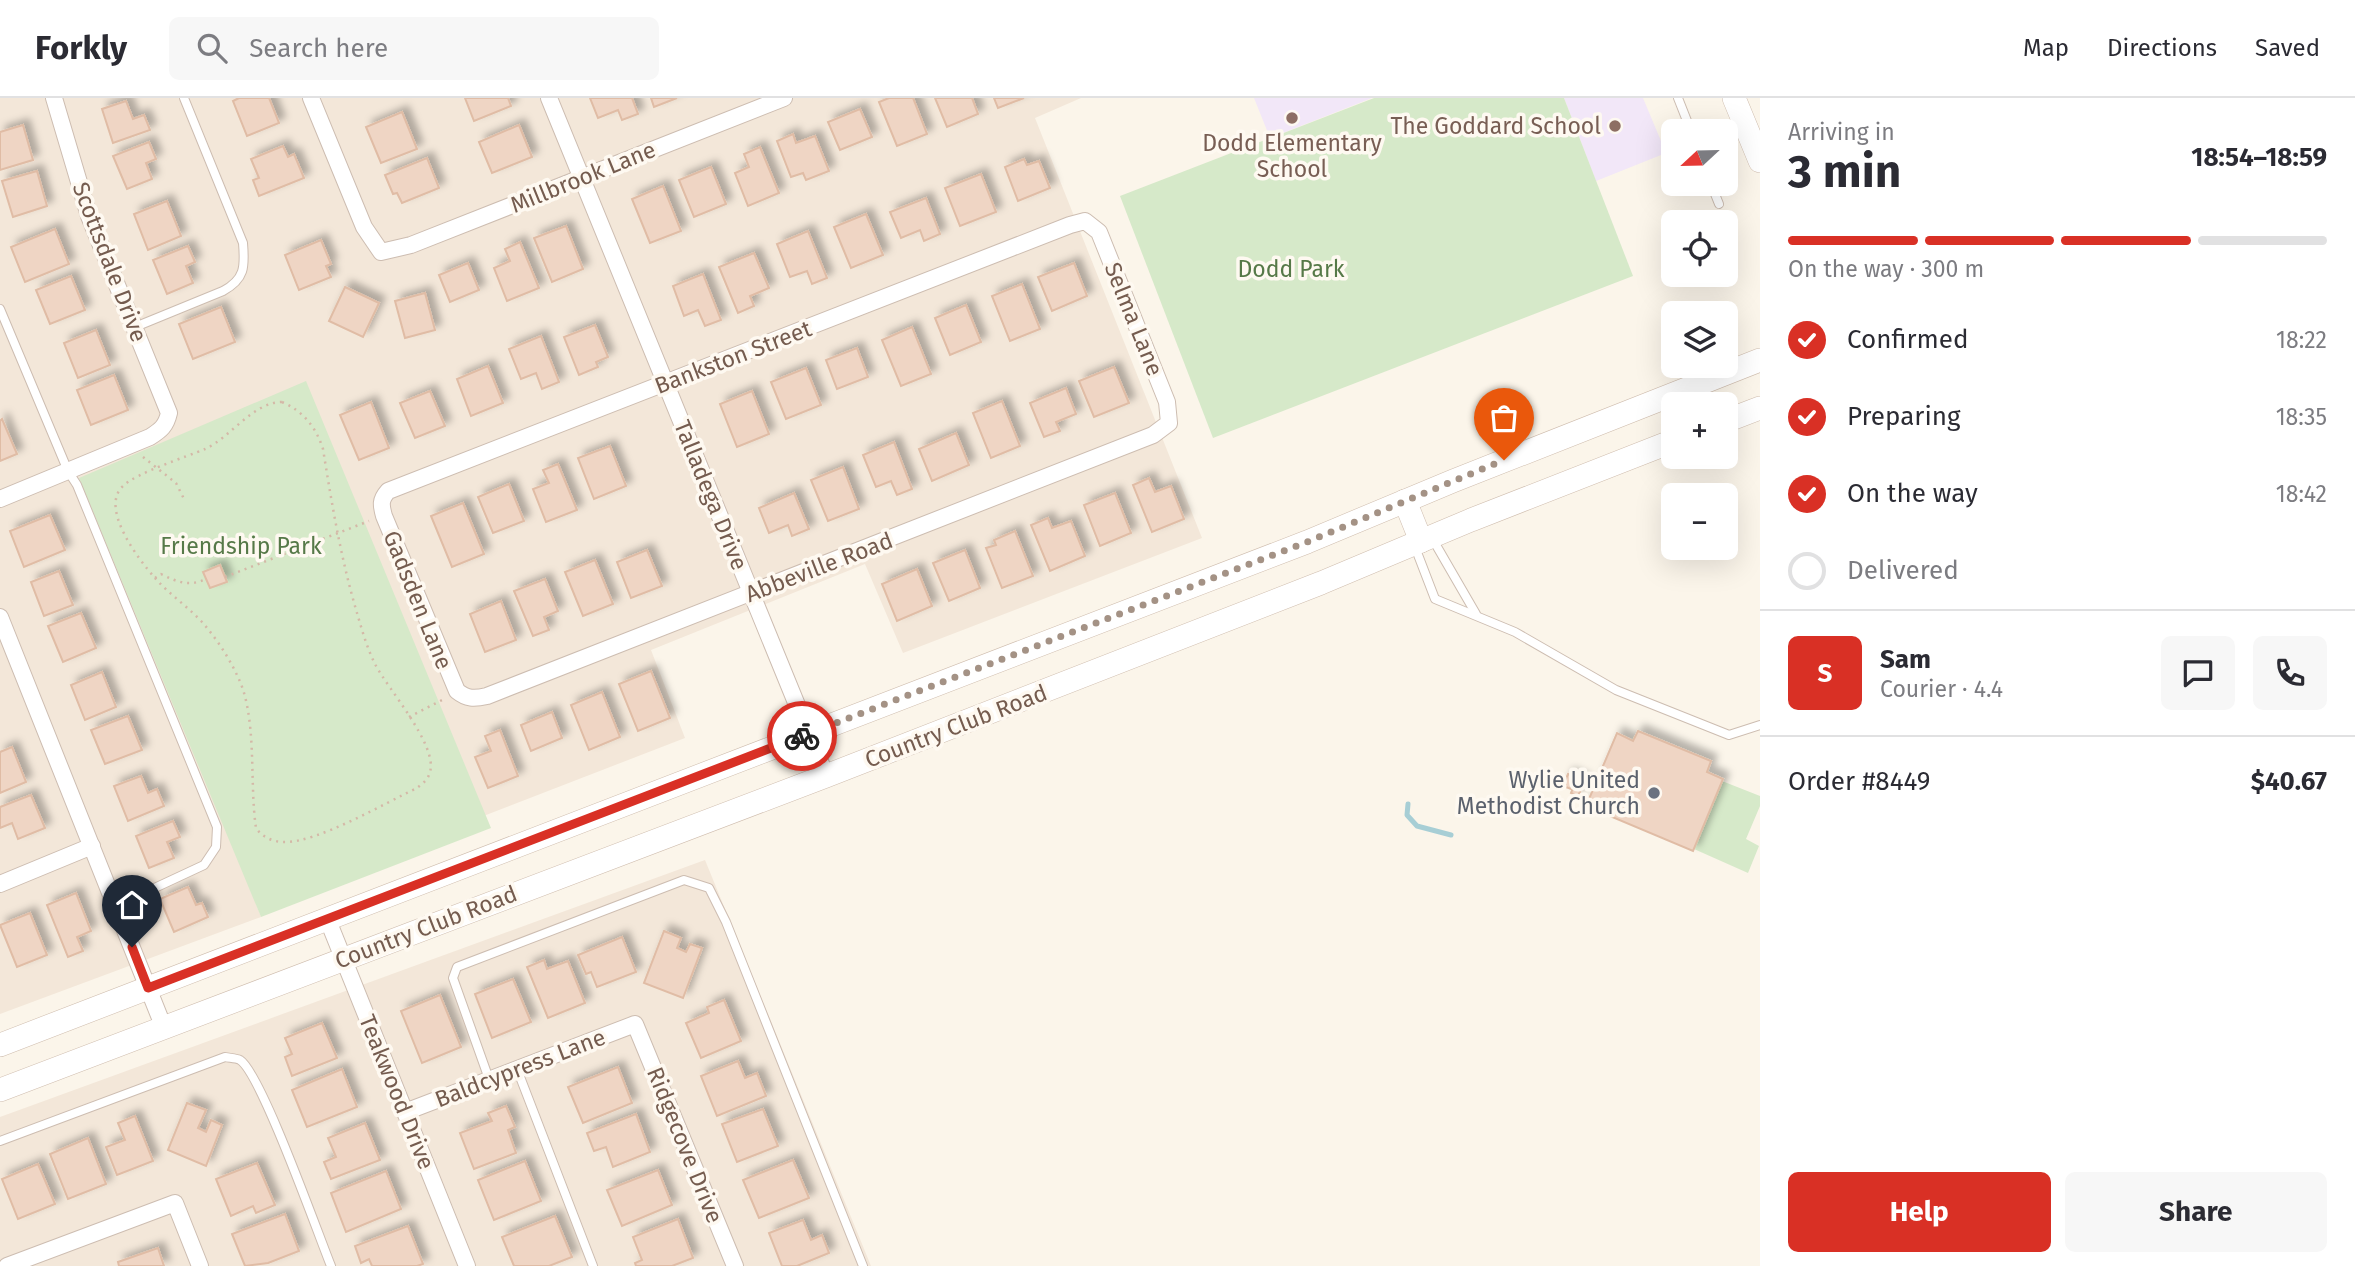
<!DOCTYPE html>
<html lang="en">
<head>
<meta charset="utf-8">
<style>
  :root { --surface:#fff; --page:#f7f7f7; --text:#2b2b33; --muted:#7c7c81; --line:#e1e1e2; --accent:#d93025 }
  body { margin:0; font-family:"Fira Sans",sans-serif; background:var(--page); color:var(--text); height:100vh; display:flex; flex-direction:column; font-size:26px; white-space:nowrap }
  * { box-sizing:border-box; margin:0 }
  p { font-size:23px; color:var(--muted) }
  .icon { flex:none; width:38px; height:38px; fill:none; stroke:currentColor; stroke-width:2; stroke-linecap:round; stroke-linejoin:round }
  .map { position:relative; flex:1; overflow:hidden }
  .sheet { display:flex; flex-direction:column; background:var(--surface); width:595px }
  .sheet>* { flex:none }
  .needle { width:46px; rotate:248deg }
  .controls { position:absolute; left:1661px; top:21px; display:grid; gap:14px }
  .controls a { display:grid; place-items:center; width:77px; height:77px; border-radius:10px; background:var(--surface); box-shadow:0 7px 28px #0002; font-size:35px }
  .pin { position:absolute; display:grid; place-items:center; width:60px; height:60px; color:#fff; margin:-72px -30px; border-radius:50% 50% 50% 0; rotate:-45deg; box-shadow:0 0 7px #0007 }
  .pin .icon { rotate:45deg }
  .courier { position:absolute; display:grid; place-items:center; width:70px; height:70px; margin:-35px; border:5px solid #d93025; border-radius:50%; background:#fff; color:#222; box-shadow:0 2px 9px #0007 }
  .summary em { font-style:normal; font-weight:700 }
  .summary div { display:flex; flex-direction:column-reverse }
  .summary { display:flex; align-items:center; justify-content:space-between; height:119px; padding:0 28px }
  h1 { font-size:46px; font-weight:700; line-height:52px }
  .bar { display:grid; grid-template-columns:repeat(4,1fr); gap:10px 7px; align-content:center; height:84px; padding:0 28px }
  .bar i { height:9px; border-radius:5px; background:var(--line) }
  .bar .selected { background:var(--accent) }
  .bar p { grid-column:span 4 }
  .line { display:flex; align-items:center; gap:18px; padding:0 28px; border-top:2px solid var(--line) }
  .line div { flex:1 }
  .round { display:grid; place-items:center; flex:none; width:74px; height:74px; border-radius:10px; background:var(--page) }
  ol { padding:0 28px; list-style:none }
  li { display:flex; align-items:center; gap:21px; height:77px }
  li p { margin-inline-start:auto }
  li .icon { padding:7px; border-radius:50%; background:var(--accent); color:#fff; stroke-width:4 }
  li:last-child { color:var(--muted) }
  li i { width:38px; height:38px; border:4px solid var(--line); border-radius:50% }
  .button { display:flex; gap:14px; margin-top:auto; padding:14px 28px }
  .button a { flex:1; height:80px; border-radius:10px; background:var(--accent); color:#fff; font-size:28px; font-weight:700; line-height:80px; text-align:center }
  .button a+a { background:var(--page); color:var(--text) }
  header { display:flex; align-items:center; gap:42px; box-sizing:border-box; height:98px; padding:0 35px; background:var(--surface); border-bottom:2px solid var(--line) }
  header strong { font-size:33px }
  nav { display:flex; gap:38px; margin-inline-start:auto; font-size:24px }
  .search { width:490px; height:63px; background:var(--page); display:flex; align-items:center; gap:18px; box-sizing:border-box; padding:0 24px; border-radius:10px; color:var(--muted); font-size:26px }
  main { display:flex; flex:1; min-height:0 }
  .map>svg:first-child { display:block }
  .residential { fill:#f3e7d9 }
  .education { fill:#f2e7f8 }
  .green { fill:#d6e9c9 }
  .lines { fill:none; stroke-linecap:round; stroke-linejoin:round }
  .stream { stroke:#a7ced5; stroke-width:5 }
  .building { fill:#efd5c4; stroke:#e0bca5; stroke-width:2; filter:url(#shadow) }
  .service-casing { stroke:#cdbdb1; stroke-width:10 }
  .minor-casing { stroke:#cdbdb1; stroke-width:18 }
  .secondary-casing { stroke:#cfbdae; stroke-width:24 }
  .path { stroke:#d4b8a7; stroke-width:2.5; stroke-dasharray:2 5; stroke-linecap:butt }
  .service { stroke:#fff; stroke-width:8 }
  .minor { stroke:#fff; stroke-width:16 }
  .secondary { stroke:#fff; stroke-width:23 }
  .done { stroke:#a49285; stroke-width:7; stroke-dasharray:0 12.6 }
  .route { stroke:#d93025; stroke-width:9 }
  .education-dot { fill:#8d6e63; stroke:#fef9f1; stroke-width:2.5 }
  .worship-dot { fill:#6b7280; stroke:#fef9f1; stroke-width:2.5 }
  .labels { text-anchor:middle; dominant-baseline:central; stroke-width:7; stroke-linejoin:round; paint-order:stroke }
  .education-label { font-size:23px; fill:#785e54; stroke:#fef9f1; text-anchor:end }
  .street-label { font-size:23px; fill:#755c4f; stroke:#fef9f1 }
  .park-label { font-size:23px; fill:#567948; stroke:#fef9f1 }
  .worship-label { font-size:23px; fill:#5b616d; stroke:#fef9f1; text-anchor:end }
</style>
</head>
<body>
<header>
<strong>Forkly</strong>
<div class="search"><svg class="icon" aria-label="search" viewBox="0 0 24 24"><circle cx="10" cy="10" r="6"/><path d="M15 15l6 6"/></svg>Search here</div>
<nav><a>Map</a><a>Directions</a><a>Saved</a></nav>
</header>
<main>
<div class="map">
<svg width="1760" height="1168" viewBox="0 0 1760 1168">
  <defs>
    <filter id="shadow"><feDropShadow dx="6" dy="-6" stdDeviation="3.5" flood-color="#0004"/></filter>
  </defs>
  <rect width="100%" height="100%" fill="#fbf5ea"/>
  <!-- residential -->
  <g class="residential">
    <path d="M0,0H1081L1035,20L1202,440L903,555L865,466L651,552L685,640L256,806L261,819L0,916Z"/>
    <path d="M705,762L871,1168H0V1019Z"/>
  </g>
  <!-- education -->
  <g class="education">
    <path d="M1254,0H1372L1270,40Z"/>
    <path d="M1564,0H1643L1666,55L1596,83Z"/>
  </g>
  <!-- green -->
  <g class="green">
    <path d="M1374,0H1564L1633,178L1213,340L1120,98Z"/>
    <path d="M306,283L491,730L261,819L79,380Z"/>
    <path d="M1722,683L1760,698V708L1746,741L1759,748L1748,775L1694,751Z"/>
  </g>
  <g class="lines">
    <!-- stream -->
    <path class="stream" d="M1408,706L1407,717L1417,728L1451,737"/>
  </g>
  <!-- building -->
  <g class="building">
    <path d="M239,0H269L279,25L247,38L233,3Z"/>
    <path d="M465,0H508L511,8L474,23Z"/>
    <path d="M590,0H632L638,16L622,22L618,12L598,20Z"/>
    <path d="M651,0H677L654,9Z"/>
    <path d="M889,0H913L927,36L897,48L879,4Z"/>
    <path d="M935,0H972L978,16L947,29Z"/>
    <path d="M994,0H1024L998,10Z"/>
    <path d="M126,3L133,21L144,17L150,32L113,45L102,11Z"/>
    <path d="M860,11L872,39L840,52L828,24Z"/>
    <path d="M402,14L417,51L381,65L366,29Z"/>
    <path d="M23,27L33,62L0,72V34Z"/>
    <path d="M519,27L532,59L492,75L479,44Z"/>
    <path d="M793,36L796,45L815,38L829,73L806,82L803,75L791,79L777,43Z"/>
    <path d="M149,44L156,61L146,65L152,81L127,91L113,58Z"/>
    <path d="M283,48L288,59L294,56L304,80L259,98L253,82L259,80L251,61Z"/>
    <path d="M760,49L779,95L748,108L735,75L749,69L744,56Z"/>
    <path d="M427,60L439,90L402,105L397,95L393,96L385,77Z"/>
    <path d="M1024,61L1027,67L1039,63L1050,90L1018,103L1005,69Z"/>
    <path d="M711,69L726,106L694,119L679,82Z"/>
    <path d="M37,73L47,108L13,119L2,83Z"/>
    <path d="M981,76L996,114L960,128L945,90Z"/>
    <path d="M663,88L681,133L650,145L632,101Z"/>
    <path d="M926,100L940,136L924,143L920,132L901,140L890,114Z"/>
    <path d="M167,103L181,138L148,152L134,116Z"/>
    <path d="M866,116L883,157L851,170L834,129Z"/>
    <path d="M566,128L583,171L552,184L534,140Z"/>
    <path d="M55,131L69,166L25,184L11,149Z"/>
    <path d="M808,133L827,180L812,186L807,173L790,179L777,146Z"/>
    <path d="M321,142L331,166L326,168L331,179L299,192L285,157Z"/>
    <path d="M520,144L539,190L507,203L494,170L510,163L505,151Z"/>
    <path d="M188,148L195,164L186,168L193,185L167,196L153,162Z"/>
    <path d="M754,155L769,190L750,198L754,208L738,215L719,169Z"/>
    <path d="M468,165L479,192L450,204L439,177Z"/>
    <path d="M1074,165L1087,198L1052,213L1038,179Z"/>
    <path d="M703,176L721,222L705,228L698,212L684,218L673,188Z"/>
    <path d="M71,178L85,212L50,226L36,192Z"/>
    <path d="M1022,186L1040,231L1010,243L992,198Z"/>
    <path d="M345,189L379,205L363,239L329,223Z"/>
    <path d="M425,195L435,232L405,240L395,203Z"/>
    <path d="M966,207L981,244L950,257L935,220Z"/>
    <path d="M221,209L235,244L193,261L179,226Z"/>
    <path d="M595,227L608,259L596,264L598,269L579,277L564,239Z"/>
    <path d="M912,229L931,276L901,288L882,242Z"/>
    <path d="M96,232L110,267L78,280L64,245Z"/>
    <path d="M541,238L559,284L542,291L536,275L521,281L509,251Z"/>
    <path d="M857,250L868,279L837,291L826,262Z"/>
    <path d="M488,268L503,305L471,318L457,281Z"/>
    <path d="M1114,269L1129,305L1094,319L1079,283Z"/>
    <path d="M806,270L821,307L786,321L771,284Z"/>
    <path d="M114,277L128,312L91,327L77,292Z"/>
    <path d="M1066,290L1076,316L1056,324L1060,333L1044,339L1030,305Z"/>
    <path d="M430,293L445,328L415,340L400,305Z"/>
    <path d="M752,293L769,336L737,349L720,306Z"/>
    <path d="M1002,303L1020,348L991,360L973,315Z"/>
    <path d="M371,304L389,350L359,362L340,317Z"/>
    <path d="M2,321L17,356L0,363V323Z"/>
    <path d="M956,335L969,367L932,383L919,351Z"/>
    <path d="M894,344L912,391L897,397L891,383L876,389L863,357Z"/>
    <path d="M610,348L626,388L594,401L578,360Z"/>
    <path d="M558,366L577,412L546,424L533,391L549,385L543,372Z"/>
    <path d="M843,369L859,411L828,423L811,382Z"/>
    <path d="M1149,380L1155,394L1171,388L1184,421L1152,434L1133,387Z"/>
    <path d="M509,386L524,423L493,435L478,399Z"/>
    <path d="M794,395L809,431L792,438L788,427L769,435L759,410Z"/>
    <path d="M1115,395L1131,435L1100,448L1084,407Z"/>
    <path d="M463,405L484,456L452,469L431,418Z"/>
    <path d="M50,417L65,452L24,469L10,433Z"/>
    <path d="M1048,420L1052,430L1071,423L1085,458L1050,473L1031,427Z"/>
    <path d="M1015,433L1033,478L1002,490L986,450L996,447L994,442Z"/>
    <path d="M647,452L662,488L631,500L617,464Z"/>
    <path d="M965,452L980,490L949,503L933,465Z"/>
    <path d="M595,462L613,506L583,518L565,474Z"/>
    <path d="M220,467L227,484L210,490L203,474Z"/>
    <path d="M917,471L932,508L897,523L882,486Z"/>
    <path d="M59,473L73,507L44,518L31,484Z"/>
    <path d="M545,481L558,513L544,519L549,532L533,538L514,493Z"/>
    <path d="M501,503L516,542L485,554L470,516Z"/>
    <path d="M81,515L96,550L63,564L48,528Z"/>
    <path d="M651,573L670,620L638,633L619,586Z"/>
    <path d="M102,574L116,609L85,622L71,587Z"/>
    <path d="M602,594L620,639L589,652L571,607Z"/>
    <path d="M552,614L562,640L531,653L521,627Z"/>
    <path d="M128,618L142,652L105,666L91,632Z"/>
    <path d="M500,632L518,678L488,690L475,659L491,653L485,638Z"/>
    <path d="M1638,633L1711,663L1707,674L1723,681L1693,753L1586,708L1617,635L1633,643Z"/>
    <path d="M12,649L26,684L0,695V654Z"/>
    <path d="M1568,676L1576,679L1571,691L1563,688Z"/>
    <path d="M141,678L148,695L157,691L164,708L128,723L114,688Z"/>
    <path d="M1577,680L1585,683L1578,698L1571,695Z"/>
    <path d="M31,697L45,730L18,741L12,725L0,730V709Z"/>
    <path d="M173,723L180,739L167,744L174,760L149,770L136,738Z"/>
    <path d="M188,789L196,807L202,805L208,819L174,834L160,801Z"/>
    <path d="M76,795L91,833L77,839L83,853L68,859L47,807Z"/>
    <path d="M30,815L47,857L17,869L0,827Z"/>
    <path d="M664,833L681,840L677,850L686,854L690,846L702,850L683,900L644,885Z"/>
    <path d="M622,839L636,874L597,889L591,874L586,876L578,857Z"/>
    <path d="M544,862L547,871L568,863L585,905L548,920L527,869Z"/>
    <path d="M513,881L531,924L492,940L475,896Z"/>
    <path d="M440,897L461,949L422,965L401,913Z"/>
    <path d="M724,902L741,943L701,960L686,925L709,915L707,909Z"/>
    <path d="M322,925L337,960L292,978L285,959L292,956L285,940Z"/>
    <path d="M738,963L745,980L757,975L766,998L717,1018L701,978Z"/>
    <path d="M618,969L632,1005L583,1025L568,989Z"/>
    <path d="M342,971L357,1009L307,1029L292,992Z"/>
    <path d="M187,1005L206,1012L198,1030L206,1034L211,1022L222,1027L206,1068L168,1052Z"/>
    <path d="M506,1008L515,1029L508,1032L516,1055L474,1071L460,1035L492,1023L488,1015Z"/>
    <path d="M763,1011L778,1048L737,1064L722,1026Z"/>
    <path d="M636,1016L650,1054L613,1069L606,1049L594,1053L587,1035Z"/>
    <path d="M135,1018L153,1063L117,1077L106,1049L125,1042L118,1025Z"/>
    <path d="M365,1025L380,1062L331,1081L324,1064L336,1059L328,1040Z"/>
    <path d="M88,1040L106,1086L68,1101L50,1056Z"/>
    <path d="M793,1062L809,1100L759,1120L743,1082Z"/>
    <path d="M525,1063L541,1103L494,1122L478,1082Z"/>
    <path d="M257,1065L275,1107L256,1115L253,1108L231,1118L216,1081Z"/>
    <path d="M38,1066L55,1106L18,1121L2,1081Z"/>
    <path d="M658,1072L672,1107L622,1128L607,1092Z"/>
    <path d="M386,1073L401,1111L346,1134L331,1095Z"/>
    <path d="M285,1116L299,1153L268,1165L245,1168L232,1136Z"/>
    <path d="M555,1118L572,1159L549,1168H514L502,1139Z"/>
    <path d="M678,1121L693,1160L672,1168H636L635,1165L642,1162L633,1139Z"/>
    <path d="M803,1122L811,1142L822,1137L829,1155L797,1168H782L769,1135Z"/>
    <path d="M408,1128L423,1166L417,1168H372L369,1161L361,1165L355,1148Z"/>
    <path d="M158,1150L164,1168H119L118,1164Z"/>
  </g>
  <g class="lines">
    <defs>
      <g id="service">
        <path d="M1678,0L1691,33"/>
        <path d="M1711,86L1719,106"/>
        <path d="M0,211L68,373L77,387L217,729L216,749L204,767L116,808"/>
        <path d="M135,229L223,193C245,181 245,169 243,145L184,0"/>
        <path d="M1432,440L1476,516"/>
        <path d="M1415,449L1435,501L1515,534L1616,592L1729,637L1760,627"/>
        <path d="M517,971L593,1168"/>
        <path d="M489,981L453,880L457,869L684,782L709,790L726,824L863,1168"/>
        <path d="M0,1043L225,959C229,960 236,960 240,962C261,975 318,1136 331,1168"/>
      </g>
      <g id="minor">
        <path d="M311,0L364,129L381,154L411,147L784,0"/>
        <path d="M549,0L826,678"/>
        <path d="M1085,123L1099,134L1167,304L1169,325L1153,337L487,598C474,601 467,601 457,593L384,418C381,407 380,402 388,393L1070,127Z"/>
        <path d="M0,401L150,339C161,332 166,328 169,315L89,118L54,0"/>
        <path d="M0,519L164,930"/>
        <path d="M0,786L92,748"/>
        <path d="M327,820L467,1168"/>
        <path d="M405,1014L635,926L735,1168"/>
        <path d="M7,1168L175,1105L200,1168"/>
      </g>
      <g id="secondary">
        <path d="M1734,0L1760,63"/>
        <path d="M1726,323L1760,310"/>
        <path d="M1405,403L1421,443"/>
        <path d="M0,947L1307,444L1453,383L1760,262"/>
        <path d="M0,992L826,678L1321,485L1471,422L1673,343"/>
      </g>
    </defs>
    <!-- service casing -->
    <use href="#service" class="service-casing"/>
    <!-- minor casing -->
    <use href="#minor" class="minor-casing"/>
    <!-- secondary casing -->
    <use href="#secondary" class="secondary-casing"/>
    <!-- path -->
    <g class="path">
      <path d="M282,304C303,313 316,329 323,351C332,407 341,461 357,515C362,532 367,550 375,566C387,590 438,647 430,674C428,682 422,686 417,690C385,705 317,745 284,744C273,744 262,739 256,730C249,684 258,618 237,577C228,558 216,540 202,524C187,508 169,496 155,480C139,462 99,410 123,388C136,375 186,359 205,351C230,340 253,304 282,304Z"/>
      <path d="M143,359L176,385L184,401"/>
      <path d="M225,479L369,423"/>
      <path d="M155,480L161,476C177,484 189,489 206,481"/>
      <path d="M409,619L444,601"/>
    </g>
    <!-- service -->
    <use href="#service" class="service"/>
    <!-- minor -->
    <use href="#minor" class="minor"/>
    <!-- secondary -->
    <use href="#secondary" class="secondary"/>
  </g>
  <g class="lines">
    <!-- done -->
    <path class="done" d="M802,638L1307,444L1504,362"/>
    <!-- route -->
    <path class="route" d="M132,849L148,890L802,638"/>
  </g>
  <!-- markers -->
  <g class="education-dot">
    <circle cx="1292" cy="20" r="7"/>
    <circle cx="1615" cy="28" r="7"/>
  </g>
  <circle class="worship-dot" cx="1654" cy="695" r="7"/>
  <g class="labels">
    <!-- education labels -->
    <g class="education-label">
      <text x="1601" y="28">The Goddard School</text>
      <text x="1292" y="45" text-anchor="middle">Dodd Elementary<tspan x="1292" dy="26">School</tspan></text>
    </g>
    <!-- street labels -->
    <g class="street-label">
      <text transform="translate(583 79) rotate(-22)">Millbrook Lane</text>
      <text transform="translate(110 164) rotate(69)">Scottsdale Drive</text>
      <text transform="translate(1134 221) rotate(68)">Selma Lane</text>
      <text transform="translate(733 259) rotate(-21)">Bankston Street</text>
      <text transform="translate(711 397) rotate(68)">Talladega Drive</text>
      <text transform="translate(819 469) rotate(-21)">Abbeville Road</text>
      <text transform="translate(418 502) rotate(68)">Gadsden Lane</text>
      <text transform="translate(956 628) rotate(-21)">Country Club Road</text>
      <text transform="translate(426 829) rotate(-21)">Country Club Road</text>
      <text transform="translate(520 970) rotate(-21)">Baldcypress Lane</text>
      <text transform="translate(397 994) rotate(68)">Teakwood Drive</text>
      <text transform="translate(685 1047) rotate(68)">Ridgecove Drive</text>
    </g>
    <!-- park labels -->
    <g class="park-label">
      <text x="1291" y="171">Dodd Park</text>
      <text x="241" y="448">Friendship Park</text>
    </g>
    <!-- worship labels -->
    <g class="worship-label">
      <text x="1640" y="682">Wylie United<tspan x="1640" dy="26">Methodist Church</tspan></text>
    </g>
  </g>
</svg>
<div class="controls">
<a><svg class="needle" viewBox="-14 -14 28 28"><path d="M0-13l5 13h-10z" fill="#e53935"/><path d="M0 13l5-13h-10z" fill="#7c7c81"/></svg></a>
<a><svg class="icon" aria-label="locate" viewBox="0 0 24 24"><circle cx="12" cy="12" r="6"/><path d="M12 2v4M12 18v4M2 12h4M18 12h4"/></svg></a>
<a><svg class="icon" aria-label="layers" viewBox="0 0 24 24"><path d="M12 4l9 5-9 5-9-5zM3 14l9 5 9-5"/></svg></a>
<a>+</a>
<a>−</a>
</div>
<div class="pin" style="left:1504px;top:362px;background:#ea580c"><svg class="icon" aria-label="bag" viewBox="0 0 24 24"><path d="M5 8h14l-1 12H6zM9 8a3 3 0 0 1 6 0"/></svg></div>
<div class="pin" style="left:132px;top:849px;background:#1f2937"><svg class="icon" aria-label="home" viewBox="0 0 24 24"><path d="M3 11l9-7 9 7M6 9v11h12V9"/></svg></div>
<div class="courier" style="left:802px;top:638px"><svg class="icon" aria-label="bike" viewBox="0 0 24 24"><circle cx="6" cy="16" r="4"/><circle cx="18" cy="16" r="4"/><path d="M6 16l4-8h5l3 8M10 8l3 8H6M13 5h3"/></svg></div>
</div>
<section class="sheet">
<div class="summary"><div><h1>3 min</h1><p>Arriving in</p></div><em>18:54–18:59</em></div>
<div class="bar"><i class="selected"></i><i class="selected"></i><i class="selected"></i><i></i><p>On the way · 300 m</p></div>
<ol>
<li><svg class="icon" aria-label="check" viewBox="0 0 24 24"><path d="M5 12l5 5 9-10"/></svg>Confirmed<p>18:22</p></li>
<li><svg class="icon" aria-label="check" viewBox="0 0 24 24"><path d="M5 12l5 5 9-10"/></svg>Preparing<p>18:35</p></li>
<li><svg class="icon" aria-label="check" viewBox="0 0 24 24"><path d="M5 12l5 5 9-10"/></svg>On the way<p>18:42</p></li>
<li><i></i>Delivered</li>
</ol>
<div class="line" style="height:126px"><b class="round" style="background:var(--accent);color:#fff">S</b><div><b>Sam</b><p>Courier · 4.4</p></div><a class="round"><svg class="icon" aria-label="chat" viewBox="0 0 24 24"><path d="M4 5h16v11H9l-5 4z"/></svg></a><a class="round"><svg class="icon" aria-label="phone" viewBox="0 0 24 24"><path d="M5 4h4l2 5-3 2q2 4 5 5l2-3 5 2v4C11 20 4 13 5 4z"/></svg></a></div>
<div class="line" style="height:91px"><div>Order #8449</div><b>$40.67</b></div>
<div class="button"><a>Help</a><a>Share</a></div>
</section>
</main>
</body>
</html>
